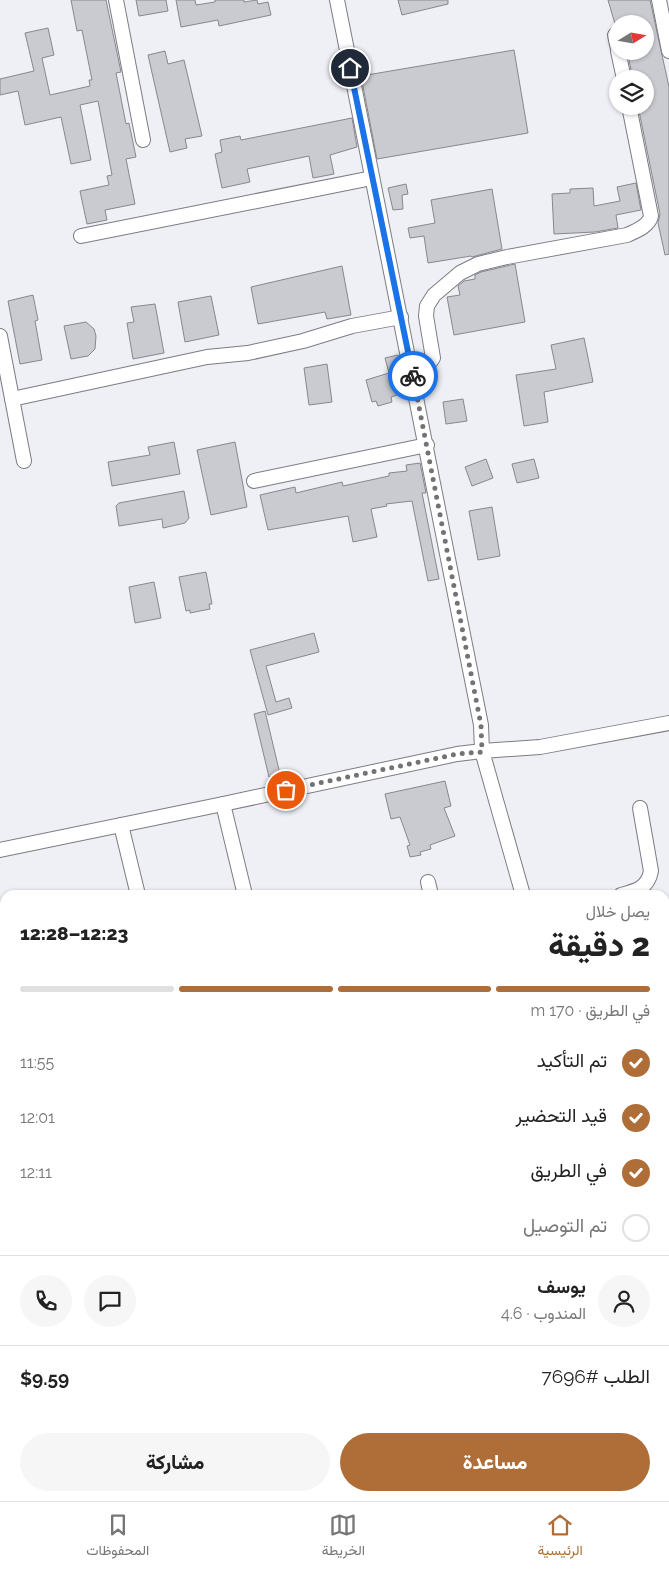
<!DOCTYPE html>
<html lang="ar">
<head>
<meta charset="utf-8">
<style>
  :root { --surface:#fff; --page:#f6f6f6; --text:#222; --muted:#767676; --line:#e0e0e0; --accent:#af6e37 }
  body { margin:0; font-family:Raleway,Vazirmatn,sans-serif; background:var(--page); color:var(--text); direction:rtl; height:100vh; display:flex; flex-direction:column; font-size:19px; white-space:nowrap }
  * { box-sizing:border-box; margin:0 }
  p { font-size:16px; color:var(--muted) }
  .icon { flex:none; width:28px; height:28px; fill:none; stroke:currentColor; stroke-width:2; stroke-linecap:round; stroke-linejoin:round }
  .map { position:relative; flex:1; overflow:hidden; direction:ltr }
  .details { position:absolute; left:0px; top:890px; width:670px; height:611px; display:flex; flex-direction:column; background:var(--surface); border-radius:15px 15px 0 0; box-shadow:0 1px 4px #0004; direction:rtl }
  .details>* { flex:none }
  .needle { width:32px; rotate:79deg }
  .fabs { position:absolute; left:609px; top:15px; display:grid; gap:10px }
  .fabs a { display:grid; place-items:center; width:45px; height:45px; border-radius:50%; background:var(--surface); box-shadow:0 1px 4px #0004; font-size:25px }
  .pin { position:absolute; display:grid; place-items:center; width:42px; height:42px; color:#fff; margin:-21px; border:2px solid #fff; border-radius:50%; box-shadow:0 1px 5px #0007 }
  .courier { position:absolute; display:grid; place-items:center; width:50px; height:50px; margin:-25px; border:4px solid #1a73e8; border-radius:50%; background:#fff; color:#222; box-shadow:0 1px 6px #0007 }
  .overview em { font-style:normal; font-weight:800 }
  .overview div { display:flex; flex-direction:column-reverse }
  .overview { display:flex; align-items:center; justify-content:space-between; height:85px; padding:0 20px }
  h1 { font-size:32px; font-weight:800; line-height:38px }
  .bar { display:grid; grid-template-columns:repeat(4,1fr); gap:8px 5px; align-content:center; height:60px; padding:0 20px }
  .bar i { height:6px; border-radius:4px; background:var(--line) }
  .bar .selected { background:var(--accent) }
  .bar p { grid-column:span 4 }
  .line { display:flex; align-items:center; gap:12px; padding:0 20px; border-top:1px solid var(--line) }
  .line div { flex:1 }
  .round { display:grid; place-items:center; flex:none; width:52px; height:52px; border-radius:26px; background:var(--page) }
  ol { padding:0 20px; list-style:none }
  li { display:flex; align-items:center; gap:15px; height:55px }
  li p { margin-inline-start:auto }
  li .icon { padding:5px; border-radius:50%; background:var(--accent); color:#fff; stroke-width:4 }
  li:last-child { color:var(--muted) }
  li i { width:28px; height:28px; border:2px solid var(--line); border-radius:50% }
  .primary-button { display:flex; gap:10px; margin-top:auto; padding:10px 20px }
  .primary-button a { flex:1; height:58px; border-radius:30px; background:var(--accent); color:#fff; font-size:20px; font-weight:800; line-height:58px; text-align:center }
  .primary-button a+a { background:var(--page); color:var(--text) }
  .tabs { display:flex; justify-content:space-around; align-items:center; height:70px; border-top:1px solid var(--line); background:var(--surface); font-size:14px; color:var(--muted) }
  .tabs a { display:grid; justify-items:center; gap:2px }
  .tabs .selected { color:var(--accent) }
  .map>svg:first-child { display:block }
  .building { fill:#cacad1; stroke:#87878d }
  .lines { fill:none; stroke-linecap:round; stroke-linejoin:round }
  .minor-casing { stroke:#7c7c82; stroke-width:16 }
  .minor { stroke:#fff; stroke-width:14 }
  .done { stroke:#737377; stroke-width:5; stroke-dasharray:0 9 }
  .route { stroke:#1a73e8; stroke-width:6 }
</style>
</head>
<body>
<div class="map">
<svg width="669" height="1501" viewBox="0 0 669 1501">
  <rect width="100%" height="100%" fill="#efeff6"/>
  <!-- building -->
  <g class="building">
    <path d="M71,0H106L121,72L116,73L126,124L129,123L136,157L126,159L135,204L105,210L107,220L87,224L80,191L109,185L107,176L112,175L98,101L80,105L91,160L71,164L61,117L25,125L18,91L0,95V79L34,71L25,33L48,28L54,55L42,58L50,95L90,86L89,80H92L82,30L77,31Z"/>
    <path d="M136,0H166L168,11L139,16Z"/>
    <path d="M176,0H195L196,5L215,2V0H244V2L257,0L258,4L268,2L271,15L219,26L218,20L181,27Z"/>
    <path d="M398,0H448V4L402,15Z"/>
    <path d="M608,0H650L669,87V254L665,255L658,223L660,214L638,106H645V79H633L627,51H645V24H615Z"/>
    <path d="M514,50L528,133L377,159L361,76Z"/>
    <path d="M165,51L168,64L184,60L202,136L185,139L187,148L170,152L148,55Z"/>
    <path d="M352,118L357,147L330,155L334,174L313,178L309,156L247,169L250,182L222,188L215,154L222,152L220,140L240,136L241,140Z"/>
    <path d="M636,183L641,210L616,215L618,228L595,232L554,234L552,194L570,193V189L593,188L594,206L620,201L617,187Z"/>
    <path d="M406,184L408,194L402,195L403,209L393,210L388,188Z"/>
    <path d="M492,189L502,249L472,257L471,256L428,263L424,236L410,238L408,228L435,223L431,200Z"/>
    <path d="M515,264L525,322L454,335L447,297L460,295L458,286L464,281L475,279V275L481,272Z"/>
    <path d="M342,266L351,315L327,319L325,312L258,324L251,287Z"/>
    <path d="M33,295L38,320L35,321L42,360L20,364L8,301Z"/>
    <path d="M211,296L219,335L185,342L178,302Z"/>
    <path d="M155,304L164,353L133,359L127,323L134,322L131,307Z"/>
    <path d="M86,322L94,329L96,336L95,349L88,356L71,359L64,326Z"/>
    <path d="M584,338L593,382L544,392L548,422L524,426L516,375L556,369L551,345Z"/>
    <path d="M398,355L406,392L391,397L392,402L378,406L376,401L372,402L366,380L389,373L385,358Z"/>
    <path d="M327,364L332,402L309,405L304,368Z"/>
    <path d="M463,399L467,421L446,424L443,402Z"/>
    <path d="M174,442L180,474L112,486L108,462L150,455L148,447Z"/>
    <path d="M235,442L247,507L211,515L197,450Z"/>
    <path d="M486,459L493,478L472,486L465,467Z"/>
    <path d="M534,459L539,478L517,483L512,464Z"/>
    <path d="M420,463L426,493H422L439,579L428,581L412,501L386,504L387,506L371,509L377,537L353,542L348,516L268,530L260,495L295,487L296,493L342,482L343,486L389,476V473L407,471L406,465Z"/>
    <path d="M184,491L189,518L185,523L163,528L162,519L119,526L116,506L119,503Z"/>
    <path d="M492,507L500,556L478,560L469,511Z"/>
    <path d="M206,572L212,604H209L210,609L190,613V610L186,611L179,577Z"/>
    <path d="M154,582L161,618L135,623L129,587Z"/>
    <path d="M314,633L319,652L266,666L276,702L289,698L292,708L268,715L250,650Z"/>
    <path d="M265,711L280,774L269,777L254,714Z"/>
    <path d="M445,781L451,806L444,808L455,836L430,845L431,849L420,852L421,855L410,857L407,846L410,845L400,817L391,819L385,794Z"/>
  </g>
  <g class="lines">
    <defs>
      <g id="minor">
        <path d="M116,0L143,140"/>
        <path d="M659,0L669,51"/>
        <path d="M615,35L618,49"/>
        <path d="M618,51L624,79"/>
        <path d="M81,236L372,178"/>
        <path d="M0,336L24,461"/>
        <path d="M412,373L424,370L433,358L426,316L427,306L434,295L460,273L478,264L507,257L627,235C636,231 649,226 651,216L629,106"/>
        <path d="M12,399L207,357L248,353L303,341L352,326L401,317"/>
        <path d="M254,481L427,445"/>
        <path d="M121,825L138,895"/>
        <path d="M0,850L223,804"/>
        <path d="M428,882L431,895"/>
        <path d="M245,895L223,804L457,754L482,751L481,725L337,0"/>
        <path d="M523,895L482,751L540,747L669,723"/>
        <path d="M621,895C636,891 648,888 651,871L640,808"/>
        <path d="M665,1496L669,1500"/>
      </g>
    </defs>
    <!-- minor casing -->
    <use href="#minor" class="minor-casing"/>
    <!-- minor -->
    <use href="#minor" class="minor"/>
  </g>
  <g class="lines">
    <!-- done -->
    <path class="done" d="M286,790L457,754L482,752L481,725L413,376"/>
    <!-- route -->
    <path class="route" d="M350,68L413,376"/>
  </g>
</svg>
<div class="fabs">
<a><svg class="needle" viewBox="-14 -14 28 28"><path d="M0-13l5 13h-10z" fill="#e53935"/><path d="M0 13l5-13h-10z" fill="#767676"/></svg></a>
<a><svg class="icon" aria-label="layers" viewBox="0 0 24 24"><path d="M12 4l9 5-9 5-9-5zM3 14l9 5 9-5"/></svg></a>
</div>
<div class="pin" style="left:286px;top:790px;background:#ea580c"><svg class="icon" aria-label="bag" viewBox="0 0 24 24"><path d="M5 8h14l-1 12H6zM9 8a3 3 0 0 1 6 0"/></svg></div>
<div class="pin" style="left:350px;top:68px;background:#1f2937"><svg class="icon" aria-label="home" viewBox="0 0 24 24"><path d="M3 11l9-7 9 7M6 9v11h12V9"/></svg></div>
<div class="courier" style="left:413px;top:376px"><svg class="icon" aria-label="bike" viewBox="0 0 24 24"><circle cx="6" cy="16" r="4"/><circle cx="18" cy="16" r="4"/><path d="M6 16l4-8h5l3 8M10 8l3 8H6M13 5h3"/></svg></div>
<section class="details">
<div class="overview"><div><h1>2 دقيقة</h1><p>يصل خلال</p></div><em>12:23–12:28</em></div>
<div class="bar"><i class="selected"></i><i class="selected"></i><i class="selected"></i><i></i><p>في الطريق · 170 m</p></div>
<ol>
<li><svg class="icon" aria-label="check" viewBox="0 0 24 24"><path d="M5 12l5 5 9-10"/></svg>تم التأكيد<p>11:55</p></li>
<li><svg class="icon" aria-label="check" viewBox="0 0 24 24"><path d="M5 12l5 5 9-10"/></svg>قيد التحضير<p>12:01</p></li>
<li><svg class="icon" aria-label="check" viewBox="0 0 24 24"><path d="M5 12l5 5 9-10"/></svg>في الطريق<p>12:11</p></li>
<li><i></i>تم التوصيل</li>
</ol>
<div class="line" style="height:90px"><a class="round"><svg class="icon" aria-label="person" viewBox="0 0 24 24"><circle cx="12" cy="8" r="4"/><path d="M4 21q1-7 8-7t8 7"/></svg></a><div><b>يوسف</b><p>المندوب · 4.6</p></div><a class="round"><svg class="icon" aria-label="chat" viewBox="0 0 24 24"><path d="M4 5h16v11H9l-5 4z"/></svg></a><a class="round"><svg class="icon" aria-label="phone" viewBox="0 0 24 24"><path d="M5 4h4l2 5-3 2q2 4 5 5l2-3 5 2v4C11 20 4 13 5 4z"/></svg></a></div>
<div class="line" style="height:65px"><div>الطلب #7696</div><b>$9.59</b></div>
<div class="primary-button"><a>مساعدة</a><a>مشاركة</a></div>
</section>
</div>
<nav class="tabs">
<a class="selected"><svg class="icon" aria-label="home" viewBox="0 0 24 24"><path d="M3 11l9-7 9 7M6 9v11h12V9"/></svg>الرئيسية</a>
<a><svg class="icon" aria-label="map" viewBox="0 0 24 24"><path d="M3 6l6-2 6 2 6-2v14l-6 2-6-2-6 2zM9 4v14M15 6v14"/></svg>الخريطة</a>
<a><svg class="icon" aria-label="saved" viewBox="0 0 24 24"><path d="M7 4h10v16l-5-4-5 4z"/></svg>المحفوظات</a>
</nav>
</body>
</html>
